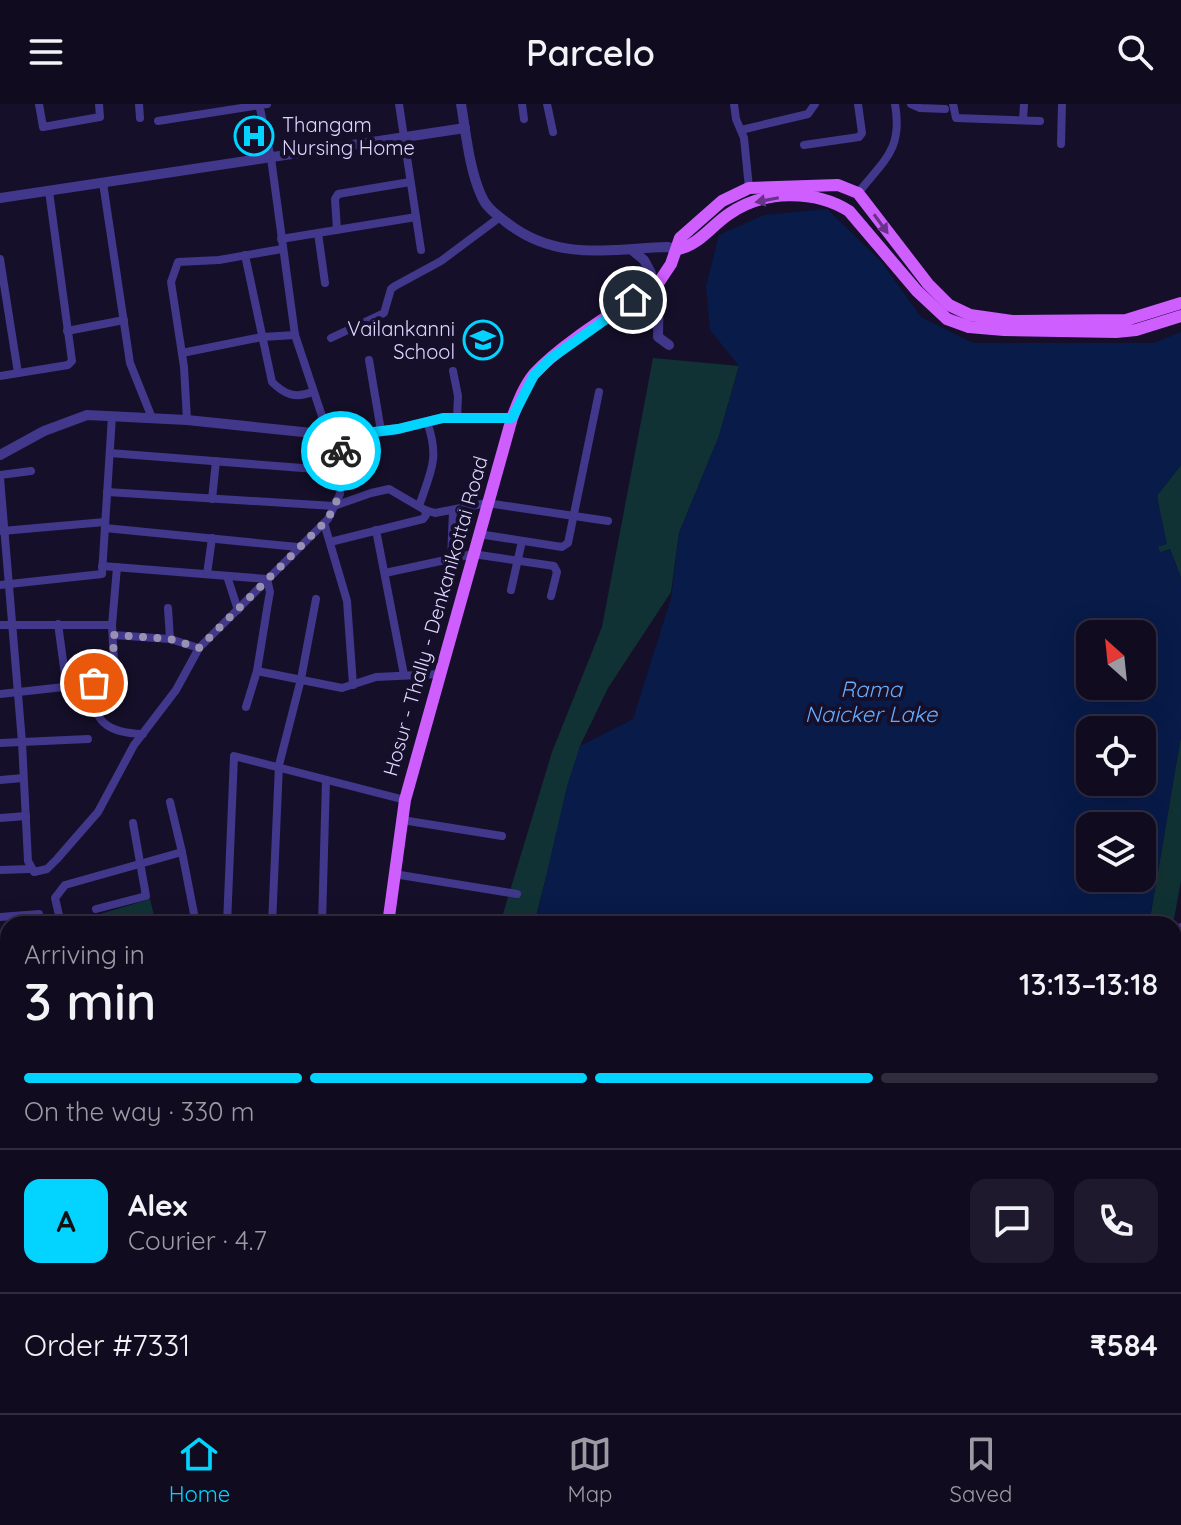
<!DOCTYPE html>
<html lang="en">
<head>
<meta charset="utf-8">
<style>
  :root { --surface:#100b1f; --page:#1e192c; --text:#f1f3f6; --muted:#9c9ba4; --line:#302b3d; --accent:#03d3ff }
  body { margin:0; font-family:Quicksand,sans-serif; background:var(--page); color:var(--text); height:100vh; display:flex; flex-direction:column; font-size:30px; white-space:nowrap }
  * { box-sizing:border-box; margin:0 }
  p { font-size:26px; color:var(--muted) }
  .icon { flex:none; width:44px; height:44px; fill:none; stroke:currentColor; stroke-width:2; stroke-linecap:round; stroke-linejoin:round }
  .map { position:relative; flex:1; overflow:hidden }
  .sheet { position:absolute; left:0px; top:812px; width:1182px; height:498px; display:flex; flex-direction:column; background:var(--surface); border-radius:24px 24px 0 0; box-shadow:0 8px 32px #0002,0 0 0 2px var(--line) }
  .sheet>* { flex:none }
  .needle { width:52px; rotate:333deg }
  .tools { position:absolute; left:1076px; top:516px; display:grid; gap:16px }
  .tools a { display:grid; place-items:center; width:80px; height:80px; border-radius:16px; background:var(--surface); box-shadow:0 8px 32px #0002,0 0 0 2px var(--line); font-size:40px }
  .pin { position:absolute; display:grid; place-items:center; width:68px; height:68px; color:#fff; margin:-34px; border:4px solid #fff; border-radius:50%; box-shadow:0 2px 8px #0007 }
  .courier { position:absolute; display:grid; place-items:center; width:80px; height:80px; margin:-40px; border:6px solid #03d3ff; border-radius:50%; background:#fff; color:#222; box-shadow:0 2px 10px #0007 }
  .head em { font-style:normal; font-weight:600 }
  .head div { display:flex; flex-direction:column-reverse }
  .head { display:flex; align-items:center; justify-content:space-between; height:136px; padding:0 24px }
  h1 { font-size:52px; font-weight:600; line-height:60px }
  .bar { display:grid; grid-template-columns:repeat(4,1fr); gap:12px 8px; align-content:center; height:96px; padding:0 24px }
  .bar i { height:10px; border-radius:6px; background:var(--line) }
  .bar .active { background:var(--accent) }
  .bar p { grid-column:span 4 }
  .line { display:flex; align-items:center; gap:20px; padding:0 24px; border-top:2px solid var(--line) }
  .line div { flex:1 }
  .round { display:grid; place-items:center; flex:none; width:84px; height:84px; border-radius:16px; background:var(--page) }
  header { display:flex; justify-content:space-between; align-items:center; height:104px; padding:0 24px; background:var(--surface); font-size:36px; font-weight:600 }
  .menu { display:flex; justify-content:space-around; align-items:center; height:112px; border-top:2px solid var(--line); background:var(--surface); font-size:22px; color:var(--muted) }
  .menu a { display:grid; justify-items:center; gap:4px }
  .menu .active { color:var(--accent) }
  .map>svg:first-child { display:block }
  .green { fill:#113234 }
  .water { fill:#081b49; fill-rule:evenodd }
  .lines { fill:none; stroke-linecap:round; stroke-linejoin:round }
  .minor { stroke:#41378b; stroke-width:8 }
  .tertiary { stroke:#41378b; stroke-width:10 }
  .primary { stroke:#cf5eff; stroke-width:12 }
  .rail { stroke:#03d3ff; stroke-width:2; stroke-dasharray:12 10; stroke-linecap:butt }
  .oneway { fill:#693389 }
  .done { stroke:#9891b4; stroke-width:8; stroke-dasharray:0 14.4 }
  .route { stroke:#03d3ff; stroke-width:10 }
  .labels { text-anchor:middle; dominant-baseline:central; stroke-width:8; stroke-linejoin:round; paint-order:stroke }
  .poi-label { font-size:20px; fill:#dfd7ff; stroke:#150f29; text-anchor:start }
  .street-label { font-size:20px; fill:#dfd7ff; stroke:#150f29 }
  .water-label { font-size:22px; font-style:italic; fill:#65acff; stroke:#150f29 }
</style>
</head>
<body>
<header><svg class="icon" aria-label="menu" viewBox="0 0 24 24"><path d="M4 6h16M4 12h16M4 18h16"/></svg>Parcelo<svg class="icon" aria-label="search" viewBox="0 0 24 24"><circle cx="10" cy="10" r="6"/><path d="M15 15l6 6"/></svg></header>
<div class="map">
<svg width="1181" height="1309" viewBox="0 0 1181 1309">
  <rect width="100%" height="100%" fill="#150f29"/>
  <!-- green -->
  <g class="green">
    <path d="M653,254L739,262L719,332L679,429L671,488L608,584L580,642L534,820H500L552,648L602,523Z"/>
    <path d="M1181,361V474L1170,445L1160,449L1157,442L1163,440L1157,391Z"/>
    <path d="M1181,632V777L1173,820H1149Z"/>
    <path d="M150,795L156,820H99L97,811Z"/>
  </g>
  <!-- water -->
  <path class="water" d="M827,105L880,156L921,213L973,239H1153L1181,228V361L1157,392L1167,440L1158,443L1160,448L1170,445L1181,474V632L1149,820H535L567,682L580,642L633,615L671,494L679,429L719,332L739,262L710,226L706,182L719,131L764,111ZM1090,530H1142V582H1090ZM1090,626H1142V678H1090ZM1090,722H1142V774H1090Z"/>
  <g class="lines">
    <!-- minor -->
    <g class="minor">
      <path d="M39,0L43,23L100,13L99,0"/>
      <path d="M139,0L140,14"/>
      <path d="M259,0L271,54L295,231L328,330"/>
      <path d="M399,0L421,146"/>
      <path d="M522,0L524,15"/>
      <path d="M547,0L553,28"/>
      <path d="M734,0L736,15L744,34L749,84"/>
      <path d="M911,0L920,4L945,5"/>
      <path d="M953,0L956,14L1040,17"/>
      <path d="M1023,16L1024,0"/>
      <path d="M158,17L267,0"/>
      <path d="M741,26L808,10L815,0"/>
      <path d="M1061,40L1062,0"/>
      <path d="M804,41L859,33L862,29L858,0"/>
      <path d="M103,79L130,259L152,314"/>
      <path d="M858,89C884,56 903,46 895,0"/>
      <path d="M337,126L335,95L338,90L410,78"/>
      <path d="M318,129L325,179"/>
      <path d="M281,135L416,113"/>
      <path d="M245,151L272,278C284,290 295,295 312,288"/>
      <path d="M0,155L18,269"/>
      <path d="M67,227L124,216"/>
      <path d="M331,234L384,209L391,185L395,182L441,157L500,113"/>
      <path d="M182,249L262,233L295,231"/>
      <path d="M369,256L381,327"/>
      <path d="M453,267L458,292L457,314"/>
      <path d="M0,272L68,261L72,257L49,87"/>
      <path d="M187,316L184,263L171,178L178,158L219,156L282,145"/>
      <path d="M110,349L341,367"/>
      <path d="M0,371L31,367"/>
      <path d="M0,374L22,638L28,757L34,768L47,765L57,755L98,708L134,641L176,586L199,544L328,415L340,390L342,332"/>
      <path d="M107,388L334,402L371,389L389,385L425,406L435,409L487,399L608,417"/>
      <path d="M212,395L216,357"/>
      <path d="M419,402C431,367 440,354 427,318"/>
      <path d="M324,419L347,497L353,581"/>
      <path d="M105,424L298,443"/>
      <path d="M376,426L404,571"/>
      <path d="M2,427L105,418"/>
      <path d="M479,430L562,443L568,439L599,288"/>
      <path d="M330,438L423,415L426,411L425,406"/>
      <path d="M451,455L453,407"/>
      <path d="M102,462L267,475L270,488L268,499L257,567L246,603"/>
      <path d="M117,463L112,521L114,559L94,579C90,617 107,629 143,630"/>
      <path d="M385,469L473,450L554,462L557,468L551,492"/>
      <path d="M207,470L212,434"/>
      <path d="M227,472L238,506"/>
      <path d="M0,481L102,470L112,312"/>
      <path d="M511,486L522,437"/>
      <path d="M168,504L170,535"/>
      <path d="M0,521H112"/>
      <path d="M113,531L170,535L199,544"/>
      <path d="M257,567L342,584L376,573L440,570"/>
      <path d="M0,590L64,583L66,578L58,520"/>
      <path d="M0,639L88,635"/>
      <path d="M0,676L23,674"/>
      <path d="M170,698L182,748"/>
      <path d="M0,714L26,712"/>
      <path d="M402,716L502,732"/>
      <path d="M0,766L30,765"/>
      <path d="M394,770L517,790"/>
      <path d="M96,805L146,792L133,719"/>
      <path d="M0,813L39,810"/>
      <path d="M61,820L55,794L65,781L182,748L196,820"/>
      <path d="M227,820L234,652L405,696"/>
      <path d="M272,820L279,661L301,575L316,495"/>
      <path d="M322,820L326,676"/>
      <path d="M1175,825L1181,823"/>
      <path d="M0,850H8"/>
      <path d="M1174,872L1181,869"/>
      <path d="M0,902L8,901"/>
      <path d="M1174,925L1181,921"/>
      <path d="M1174,944L1181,950"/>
      <path d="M0,952H8"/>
      <path d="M2,1045L6,1014"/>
      <path d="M0,1064L8,1057"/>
      <path d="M0,1101L8,1100"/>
      <path d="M0,1159L4,1146"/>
      <path d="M0,1218L8,1220"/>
      <path d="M0,1255L8,1258"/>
      <path d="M0,1298L8,1300"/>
      <path d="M15,1302L41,1309"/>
      <path d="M948,1302L949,1309"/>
      <path d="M1156,1302L1158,1309"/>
      <path d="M1111,1309L1128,1304"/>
    </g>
    <!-- tertiary -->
    <g class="tertiary">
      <path d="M461,0C466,29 469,64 481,91C486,104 496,110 506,118C556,158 609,145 667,143L678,145"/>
      <path d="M0,94L465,24"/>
      <path d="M633,147L644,156L651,169L647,186"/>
      <path d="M659,178L658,233L669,241"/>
      <path d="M0,351L44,327L87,311L187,316L342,332L398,325L443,314H512"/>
    </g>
    <!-- primary -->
    <g class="primary">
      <path d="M678,145C699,141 711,122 729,110C763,86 814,85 849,107L917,187L947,215L969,223L1004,226L1116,228L1136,226L1181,212"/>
      <path d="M388,820L405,696L512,314C518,299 524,282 534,270C563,238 622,204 659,178L671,160L680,134L722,97L749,84L838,81L858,89L928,180L949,201L970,211L1012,217L1126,216L1181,199"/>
      <path d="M1174,1125L1181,1123"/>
      <path d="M329,1309L330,1302"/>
      <path d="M410,1309L429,1302"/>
      <path d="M458,1309L480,1302"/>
    </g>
    <!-- rail -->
    <g class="rail">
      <path d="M1174,1205L1181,1204"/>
      <path d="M699,1309L731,1302"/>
    </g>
  </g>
  <!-- one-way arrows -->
  <defs><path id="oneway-solid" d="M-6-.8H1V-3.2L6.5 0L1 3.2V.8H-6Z" transform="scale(2)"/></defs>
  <g class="oneway">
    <use href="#oneway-solid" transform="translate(767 96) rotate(169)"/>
    <use href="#oneway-solid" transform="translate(881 120) rotate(54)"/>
  </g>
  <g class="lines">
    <!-- done -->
    <path class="done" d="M94,579L114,559L113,531L170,535L199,544L328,415L340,390L341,347"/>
    <!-- route -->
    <path class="route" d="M341,347L342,332L398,325L443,314H512L534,271L550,255L633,196"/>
  </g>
  <!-- icons -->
  <defs>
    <symbol id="hospital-ring" viewBox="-11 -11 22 22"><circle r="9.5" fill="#150f29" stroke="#03d3ff" stroke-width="1.5"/><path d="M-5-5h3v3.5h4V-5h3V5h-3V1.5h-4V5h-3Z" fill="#03d3ff"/></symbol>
    <symbol id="school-ring" viewBox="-11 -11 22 22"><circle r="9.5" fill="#150f29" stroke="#03d3ff" stroke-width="1.5"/><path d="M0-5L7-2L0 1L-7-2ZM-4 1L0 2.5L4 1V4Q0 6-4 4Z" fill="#03d3ff"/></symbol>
  </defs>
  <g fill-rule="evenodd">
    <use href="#hospital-ring" x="232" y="10" width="44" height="44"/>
    <use href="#school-ring" x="461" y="214" width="44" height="44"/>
  </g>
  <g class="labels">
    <!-- poi labels -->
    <g class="poi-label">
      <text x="282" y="20">Thangam<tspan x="282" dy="23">Nursing Home</tspan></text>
      <text x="455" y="224" text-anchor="end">Vailankanni<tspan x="455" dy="23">School</tspan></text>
    </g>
    <!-- street labels -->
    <g class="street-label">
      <text transform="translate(435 512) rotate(-74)">Hosur - Thally - Denkanikottai Road</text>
    </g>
    <!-- water labels -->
    <g class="water-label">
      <text x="871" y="585">Rama<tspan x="871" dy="25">Naicker Lake</tspan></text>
    </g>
  </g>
</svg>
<div class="tools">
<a><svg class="needle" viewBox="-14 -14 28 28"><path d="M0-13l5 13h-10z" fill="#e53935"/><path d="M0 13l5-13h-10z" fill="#9c9ba4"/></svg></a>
<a><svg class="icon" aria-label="locate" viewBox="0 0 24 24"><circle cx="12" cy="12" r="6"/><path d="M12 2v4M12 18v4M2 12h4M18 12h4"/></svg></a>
<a><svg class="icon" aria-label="layers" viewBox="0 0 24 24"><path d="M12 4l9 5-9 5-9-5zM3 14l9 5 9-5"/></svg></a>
</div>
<div class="pin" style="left:94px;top:579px;background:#ea580c"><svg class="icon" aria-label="bag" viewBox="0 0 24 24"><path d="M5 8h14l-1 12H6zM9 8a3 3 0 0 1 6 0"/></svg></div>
<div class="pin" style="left:633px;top:196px;background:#1f2937"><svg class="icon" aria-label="home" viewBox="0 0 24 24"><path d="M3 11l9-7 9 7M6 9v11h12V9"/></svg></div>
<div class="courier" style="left:341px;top:347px"><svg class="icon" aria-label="bike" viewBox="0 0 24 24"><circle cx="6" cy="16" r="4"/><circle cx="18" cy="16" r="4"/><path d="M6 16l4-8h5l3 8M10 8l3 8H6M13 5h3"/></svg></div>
<section class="sheet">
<div class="head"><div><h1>3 min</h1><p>Arriving in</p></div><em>13:13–13:18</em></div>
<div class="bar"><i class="active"></i><i class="active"></i><i class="active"></i><i></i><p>On the way · 330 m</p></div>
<div class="line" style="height:144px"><b class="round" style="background:var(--accent);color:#111">A</b><div><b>Alex</b><p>Courier · 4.7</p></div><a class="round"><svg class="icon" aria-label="chat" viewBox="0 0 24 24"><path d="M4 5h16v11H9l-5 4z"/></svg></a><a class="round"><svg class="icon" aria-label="phone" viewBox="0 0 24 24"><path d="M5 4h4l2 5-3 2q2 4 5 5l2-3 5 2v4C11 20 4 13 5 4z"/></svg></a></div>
<div class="line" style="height:104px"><div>Order #7331</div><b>₹584</b></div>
</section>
</div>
<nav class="menu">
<a class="active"><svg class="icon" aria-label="home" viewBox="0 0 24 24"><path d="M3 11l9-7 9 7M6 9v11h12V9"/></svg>Home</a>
<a><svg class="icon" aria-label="map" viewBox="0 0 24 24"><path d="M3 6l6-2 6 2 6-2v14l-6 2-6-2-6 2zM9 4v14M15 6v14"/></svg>Map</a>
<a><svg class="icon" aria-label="saved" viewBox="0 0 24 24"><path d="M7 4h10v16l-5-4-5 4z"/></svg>Saved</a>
</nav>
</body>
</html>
